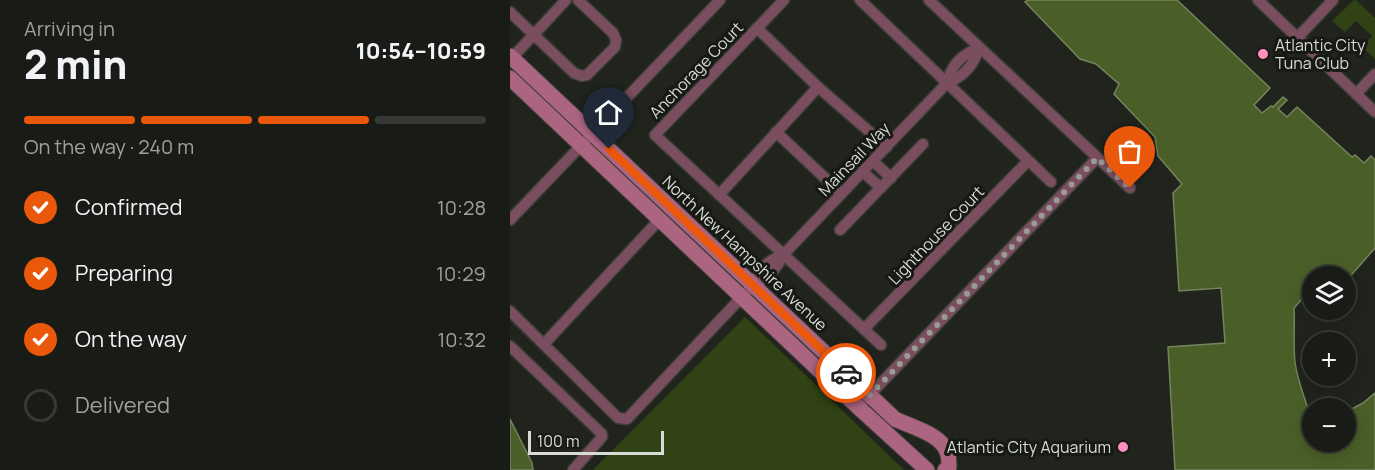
<!DOCTYPE html>
<html lang="en">
<head>
<meta charset="utf-8">
<style>
  :root { --surface:#191b16; --page:#262823; --text:#f1f3f6; --muted:#9fa1a1; --line:#373935; --accent:#ea580c }
  body { margin:0; font-family:Manrope,sans-serif; background:var(--page); color:var(--text); height:100vh; display:flex; flex-direction:column; font-size:22px; white-space:nowrap }
  * { box-sizing:border-box; margin:0 }
  p { font-size:20px; color:var(--muted) }
  .icon { flex:none; width:33px; height:33px; fill:none; stroke:currentColor; stroke-width:2; stroke-linecap:round; stroke-linejoin:round }
  .map { position:relative; flex:1; overflow:hidden }
  .details { display:flex; flex-direction:column; background:var(--surface); width:510px }
  .details>* { flex:none }
  .controls { position:absolute; left:792px; top:266px; display:grid; gap:12px }
  .controls a { display:grid; place-items:center; width:54px; height:54px; border-radius:50%; background:var(--surface); box-shadow:0 3px 15px #0003,0 0 0 2px var(--line); font-size:30px }
  .scale { position:absolute; left:18px; bottom:15px; width:136px; box-sizing:border-box; padding-left:6px; border:3px solid #d9dbd7; border-top:0; font-size:16px; line-height:21px; white-space:nowrap; color:#d9dbd7; -webkit-text-stroke:4px #171a14; paint-order:stroke }
  .pin { position:absolute; display:grid; place-items:center; width:51px; height:51px; color:#fff; margin:-62px -26px; border-radius:50% 50% 50% 0; rotate:-45deg; box-shadow:0 0 6px #0007 }
  .pin .icon { rotate:45deg }
  .courier { position:absolute; display:grid; place-items:center; width:60px; height:60px; margin:-30px; border:4px solid #ea580c; border-radius:50%; background:#fff; color:#222; box-shadow:0 2px 8px #0007 }
  .summary em { font-style:normal; font-weight:800 }
  .summary div { display:flex; flex-direction:column-reverse }
  .summary { display:flex; align-items:center; justify-content:space-between; height:102px; padding:0 24px }
  h1 { font-size:39px; font-weight:800; line-height:45px }
  .bar { display:grid; grid-template-columns:repeat(4,1fr); gap:9px 6px; align-content:center; height:72px; padding:0 24px }
  .bar i { height:8px; border-radius:4px; background:var(--line) }
  .bar .selected { background:var(--accent) }
  .bar p { grid-column:span 4 }
  ol { padding:0 24px; list-style:none }
  li { display:flex; align-items:center; gap:18px; height:66px }
  li p { margin-inline-start:auto }
  li .icon { padding:6px; border-radius:50%; background:var(--accent); color:#fff; stroke-width:4 }
  li:last-child { color:var(--muted) }
  li i { width:33px; height:33px; border:3px solid var(--line); border-radius:50% }
  main { display:flex; flex:1; min-height:0 }
  .map>svg:first-child { display:block }
  .green { fill:#314214 }
  .water { fill:#4a5f28; stroke:#75845c; stroke-width:1.5 }
  .lines { fill:none; stroke-linecap:round; stroke-linejoin:round }
  .street-casing { stroke:#3b3e37; stroke-width:13 }
  .secondary-casing { stroke:#3b3e37; stroke-width:17 }
  .street { stroke:#7a4e5f; stroke-width:10 }
  .secondary { stroke:#ac6581; stroke-width:15 }
  .done { stroke:#999b96; stroke-width:6; stroke-dasharray:0 10.8 }
  .route { stroke:#ea580c; stroke-width:8 }
  .poi-dot { fill:#fe8ebc; stroke:#171a14; stroke-width:2 }
  .labels { text-anchor:middle; dominant-baseline:central; stroke-width:6; stroke-linejoin:round; paint-order:stroke }
  .poi-label { font-size:16px; fill:#d9dbd7; stroke:#171a14; text-anchor:start }
  .street-label { font-size:16px; fill:#d9dbd7; stroke:#171a14 }
</style>
</head>
<body>
<main>
<section class="details">
<div class="summary"><div><h1>2 min</h1><p>Arriving in</p></div><em>10:54–10:59</em></div>
<div class="bar"><i class="selected"></i><i class="selected"></i><i class="selected"></i><i></i><p>On the way · 240 m</p></div>
<ol>
<li><svg class="icon" aria-label="check" viewBox="0 0 24 24"><path d="M5 12l5 5 9-10"/></svg>Confirmed<p>10:28</p></li>
<li><svg class="icon" aria-label="check" viewBox="0 0 24 24"><path d="M5 12l5 5 9-10"/></svg>Preparing<p>10:29</p></li>
<li><svg class="icon" aria-label="check" viewBox="0 0 24 24"><path d="M5 12l5 5 9-10"/></svg>On the way<p>10:32</p></li>
<li><i></i>Delivered</li>
</ol>
</section>
<div class="map">
<svg width="865" height="470" viewBox="0 0 865 470">
  <rect width="100%" height="100%" fill="#21241d"/>
  <!-- green -->
  <g class="green">
    <path d="M844,0H846L865,18V59L852,47L862,36L846,21L835,32L822,21Z"/>
    <path d="M235,317L394,470H83Z"/>
  </g>
  <!-- water -->
  <g class="water">
    <path d="M518,0H667L760,88L744,105L752,113L761,106L763,107L773,97L777,100L768,109L777,117L787,107L842,157L845,155L854,163L861,156L865,160V248L836,281V276H802V299L798,305L792,299L784,308C785,326 783,344 785,362C787,378 793,393 798,409L802,410V441H836V412L853,403L865,393V470H665L658,347L715,343L711,288L669,291L663,193L672,184L648,156L645,137L604,94L609,84L586,64L570,59L515,2Z"/>
    <path d="M0,419L22,463L23,470H0Z"/>
  </g>
  <g class="lines">
    <defs>
      <g id="street">
        <path d="M274,0L145,135L371,345"/>
        <path d="M350,0L541,182"/>
        <path d="M419,0L620,188"/>
        <path d="M748,0L865,112"/>
        <path d="M0,12L64,73L72,76L77,75L105,47L106,40L103,33L68,0"/>
        <path d="M247,28L308,87L377,147"/>
        <path d="M787,38L823,0"/>
        <path d="M0,60L56,0"/>
        <path d="M437,83C441,66 452,54 469,48"/>
        <path d="M846,94L865,74"/>
        <path d="M266,132L331,193"/>
        <path d="M363,161L381,178"/>
        <path d="M353,172L371,188"/>
        <path d="M209,195L308,87"/>
        <path d="M0,220L210,0"/>
        <path d="M330,230L413,144"/>
        <path d="M243,285C248,269 258,260 273,255"/>
        <path d="M0,311L108,418L117,419L243,285C257,279 267,269 273,255L437,83C453,77 464,65 469,48"/>
        <path d="M354,329L518,161"/>
        <path d="M34,344L149,220"/>
        <path d="M0,346L92,434V437L63,470"/>
        <path d="M348,407L587,158"/>
      </g>
      <g id="secondary">
        <path d="M0,56L385,419C401,427 431,434 437,452C439,457 439,463 439,467L435,470"/>
        <path d="M0,78L348,407L417,470"/>
      </g>
    </defs>
    <!-- street casing -->
    <use href="#street" class="street-casing"/>
    <!-- secondary casing -->
    <use href="#secondary" class="secondary-casing"/>
    <!-- street -->
    <use href="#street" class="street"/>
    <!-- secondary -->
    <use href="#secondary" class="secondary"/>
  </g>
  <g class="lines">
    <!-- done -->
    <path class="done" d="M336,373L360,395L587,158L620,188"/>
    <!-- route -->
    <path class="route" d="M99,149L336,373"/>
  </g>
  <!-- markers -->
  <g class="poi-dot">
    <circle cx="753" cy="54" r="6"/>
    <circle cx="613" cy="447" r="6"/>
  </g>
  <g class="labels">
    <!-- poi labels -->
    <g class="poi-label">
      <text x="765" y="45">Atlantic City<tspan x="765" dy="18">Tuna Club</tspan></text>
      <text x="601" y="447" text-anchor="end">Atlantic City Aquarium</text>
    </g>
    <!-- street labels -->
    <g class="street-label">
      <text transform="translate(186 70) rotate(-46)">Anchorage Court</text>
      <text transform="translate(344 159) rotate(-46)">Mainsail Way</text>
      <text transform="translate(426 235) rotate(-46)">Lighthouse Court</text>
      <text transform="translate(235 253) rotate(43)">North New Hampshire Avenue</text>
    </g>
  </g>
</svg>
<div class="controls">
<a><svg class="icon" aria-label="layers" viewBox="0 0 24 24"><path d="M12 4l9 5-9 5-9-5zM3 14l9 5 9-5"/></svg></a>
<a>+</a>
<a>−</a>
</div>
<div class="scale">100 m</div>
<div class="pin" style="left:620px;top:188px;background:#ea580c"><svg class="icon" aria-label="bag" viewBox="0 0 24 24"><path d="M5 8h14l-1 12H6zM9 8a3 3 0 0 1 6 0"/></svg></div>
<div class="pin" style="left:99px;top:149px;background:#1f2937"><svg class="icon" aria-label="home" viewBox="0 0 24 24"><path d="M3 11l9-7 9 7M6 9v11h12V9"/></svg></div>
<div class="courier" style="left:336px;top:373px"><svg class="icon" aria-label="car" viewBox="0 0 24 24"><path d="M5 17H2v-5l4-1 3-4h7l3 4 3 1v5h-3M9 17h6M6 11h13"/><circle cx="7" cy="17" r="2"/><circle cx="17" cy="17" r="2"/></svg></div>
</div>
</main>
</body>
</html>
